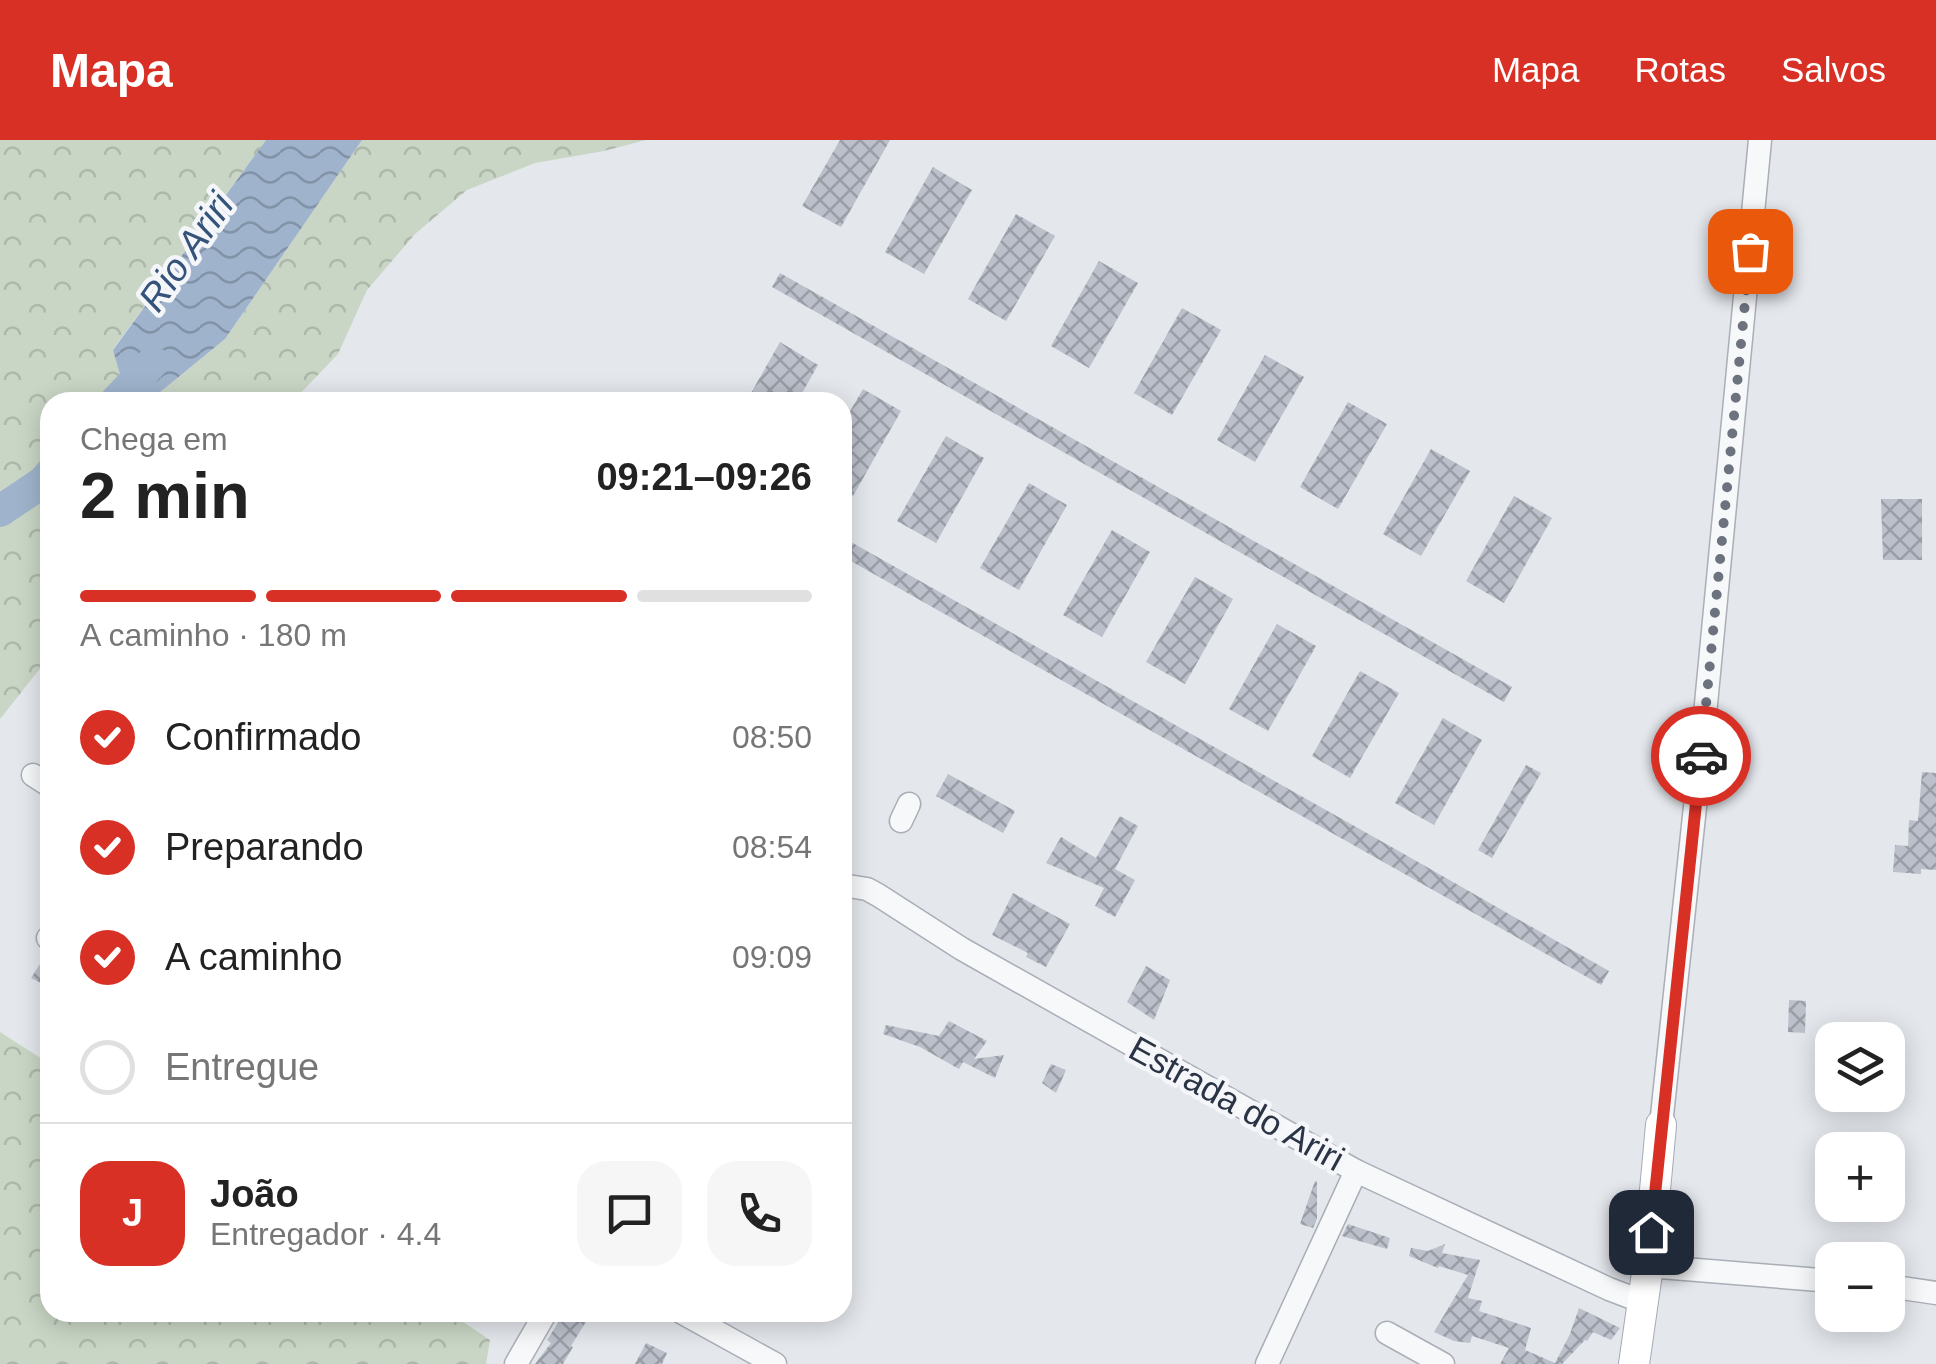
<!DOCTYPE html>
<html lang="pt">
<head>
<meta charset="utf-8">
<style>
  :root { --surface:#fff; --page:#f6f6f6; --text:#222; --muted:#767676; --line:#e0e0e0; --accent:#d93025 }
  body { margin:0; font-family:Helvetica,sans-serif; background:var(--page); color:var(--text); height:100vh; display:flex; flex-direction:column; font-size:38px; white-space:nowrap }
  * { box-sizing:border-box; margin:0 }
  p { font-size:32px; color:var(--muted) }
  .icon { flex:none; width:55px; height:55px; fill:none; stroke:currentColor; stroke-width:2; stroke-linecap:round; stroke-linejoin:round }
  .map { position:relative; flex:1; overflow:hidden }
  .panel { position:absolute; left:40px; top:252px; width:812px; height:930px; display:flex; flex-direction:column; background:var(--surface); border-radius:30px; box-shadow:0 5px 25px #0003 }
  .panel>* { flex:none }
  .buttons { position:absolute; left:1815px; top:882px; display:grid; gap:20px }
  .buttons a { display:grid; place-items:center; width:90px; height:90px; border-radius:20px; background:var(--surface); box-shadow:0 5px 25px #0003; font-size:50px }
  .pin { position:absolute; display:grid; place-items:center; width:85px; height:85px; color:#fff; margin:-42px; border-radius:20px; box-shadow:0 5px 15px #0006 }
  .courier { position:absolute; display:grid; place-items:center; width:100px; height:100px; margin:-50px; border:8px solid #d93025; border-radius:50%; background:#fff; color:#222; box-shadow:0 2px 12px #0007 }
  .overview em { font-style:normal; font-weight:600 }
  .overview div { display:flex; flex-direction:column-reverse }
  .overview { display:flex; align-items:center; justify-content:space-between; height:170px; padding:0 40px }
  h1 { font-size:65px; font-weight:600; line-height:75px }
  .bar { display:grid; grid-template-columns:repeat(4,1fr); gap:15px 10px; align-content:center; height:120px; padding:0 40px }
  .bar i { height:12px; border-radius:8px; background:var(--line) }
  .bar .selected { background:var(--accent) }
  .bar p { grid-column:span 4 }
  .line { display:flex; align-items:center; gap:25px; padding:0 40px; border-top:2px solid var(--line) }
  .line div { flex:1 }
  .round { display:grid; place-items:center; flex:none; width:105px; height:105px; border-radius:30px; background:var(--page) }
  ol { padding:0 40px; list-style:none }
  li { display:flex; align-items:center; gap:30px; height:110px }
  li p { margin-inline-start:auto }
  li .icon { padding:10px; border-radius:50%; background:var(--accent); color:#fff; stroke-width:4 }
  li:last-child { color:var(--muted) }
  li i { width:55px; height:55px; border:5px solid var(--line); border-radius:50% }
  header { display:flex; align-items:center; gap:60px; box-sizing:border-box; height:140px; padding:0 50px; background:var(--accent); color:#fff }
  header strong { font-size:48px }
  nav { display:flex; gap:55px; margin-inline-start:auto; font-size:35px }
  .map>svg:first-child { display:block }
  .forest { fill:url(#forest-crowns) }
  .water { fill:url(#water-waves) }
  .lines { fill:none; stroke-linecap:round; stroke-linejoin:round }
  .river { stroke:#9fb4cc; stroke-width:32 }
  .building { fill:url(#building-cross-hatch) }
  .minor-casing { stroke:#a9aeb7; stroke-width:25 }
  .major-casing { stroke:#a3abb8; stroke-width:32 }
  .minor { stroke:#f7f8fa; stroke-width:22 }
  .major { stroke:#fff; stroke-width:30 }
  .done { stroke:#6c737f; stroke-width:10; stroke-dasharray:0 18 }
  .route { stroke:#d93025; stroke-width:12 }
  .labels { text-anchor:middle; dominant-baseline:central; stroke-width:9; stroke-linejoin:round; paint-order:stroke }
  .street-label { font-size:35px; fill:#2b3445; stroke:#f4f6f9 }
  .water-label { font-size:38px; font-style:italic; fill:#34527a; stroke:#f4f6f9 }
</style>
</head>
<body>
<header>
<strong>Mapa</strong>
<nav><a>Mapa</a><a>Rotas</a><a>Salvos</a></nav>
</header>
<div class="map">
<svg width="1936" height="1224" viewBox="0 0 1936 1224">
  <defs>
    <pattern id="forest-crowns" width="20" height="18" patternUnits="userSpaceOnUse" patternTransform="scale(2.5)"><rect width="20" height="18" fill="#c9d6c5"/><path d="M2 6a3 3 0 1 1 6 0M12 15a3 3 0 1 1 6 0" fill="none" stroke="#adb8ab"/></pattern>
    <pattern id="water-waves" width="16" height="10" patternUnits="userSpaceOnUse" patternTransform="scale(2.5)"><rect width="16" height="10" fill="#9fb4cc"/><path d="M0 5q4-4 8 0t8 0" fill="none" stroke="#8293a7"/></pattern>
    <pattern id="building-cross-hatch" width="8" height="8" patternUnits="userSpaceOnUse" patternTransform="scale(2.5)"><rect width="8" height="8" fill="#bbc0ca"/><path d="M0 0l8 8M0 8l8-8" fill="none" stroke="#989da6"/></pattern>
  </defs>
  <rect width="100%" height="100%" fill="#e4e7ec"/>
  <!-- forest -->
  <g class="forest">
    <path d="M0,0H266L113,209L128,262H50V516L0,579Z"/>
    <path d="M362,0H646L604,11L535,23L467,50L415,94L367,150L338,214L292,262H148L225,199Z"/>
    <path d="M0,892L50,924V1172L450,1173L490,1200L486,1224H0Z"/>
  </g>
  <!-- water -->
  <path class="water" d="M266,0H362L225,199L148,262H128L113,210Z"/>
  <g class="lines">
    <!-- river -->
    <g class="river">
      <path d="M115,262L153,222"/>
      <path d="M0,371L43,342L50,334"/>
    </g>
  </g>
  <!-- building -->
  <g class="building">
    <path d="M840,0H890L841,87L802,66Z"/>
    <path d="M933,27L972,50L924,134L885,112Z"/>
    <path d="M1016,74L1055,96L1006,181L968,159Z"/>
    <path d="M1099,121L1138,143L1089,228L1051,206Z"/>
    <path d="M780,133L1512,547L1504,562L772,147Z"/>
    <path d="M1182,168L1221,190L1172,275L1134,253Z"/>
    <path d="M780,202L818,225L797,262H746Z"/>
    <path d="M1265,215L1304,237L1255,322L1217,300Z"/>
    <path d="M863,249L901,271L853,356L842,350V285Z"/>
    <path d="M1348,262L1387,284L1338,369L1300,347Z"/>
    <path d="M946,296L984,318L936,403L897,381Z"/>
    <path d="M1431,309L1470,331L1421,416L1383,394Z"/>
    <path d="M1029,343L1067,365L1019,450L980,428Z"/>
    <path d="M1514,356L1552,378L1504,463L1466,441Z"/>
    <path d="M1881,359H1922V420H1883Z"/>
    <path d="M1112,390L1150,412L1102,497L1063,475Z"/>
    <path d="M842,397L1404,714L1609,831L1601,845L1010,511L842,416Z"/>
    <path d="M1195,437L1233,459L1185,544L1146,522Z"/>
    <path d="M1277,484L1316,506L1268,591L1229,569Z"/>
    <path d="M1360,531L1399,553L1350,638L1312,616Z"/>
    <path d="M1443,578L1482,600L1434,685L1395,663Z"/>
    <path d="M1526,625L1541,633L1492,718L1478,710Z"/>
    <path d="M1922,632L1936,633V730L1921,729V734L1893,732L1895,705L1908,706L1909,680L1918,681Z"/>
    <path d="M948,634L1015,671L1003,693L936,656Z"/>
    <path d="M1120,676L1138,686L1115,729L1135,740L1115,777L1095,766L1104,748L1046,723L1061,697L1096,718Z"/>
    <path d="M1013,753L1070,784L1046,827L1026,817L1028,813L992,795Z"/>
    <path d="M40,824L50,830L43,844L31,838Z"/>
    <path d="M1146,826L1170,840L1154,880L1127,862Z"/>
    <path d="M1789,860L1806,861L1805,893L1788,892Z"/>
    <path d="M949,881L987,901L974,919L1004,915L995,938L963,922L959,929L920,907L883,894L886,885L939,896Z"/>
    <path d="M1051,924L1066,930L1056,953L1042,943Z"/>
    <path d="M1315,1041L1317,1042V1079L1313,1088L1300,1084Z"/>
    <path d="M1348,1084L1390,1098L1387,1109L1342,1096Z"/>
    <path d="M1445,1104L1442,1113L1480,1120L1468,1158L1482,1161L1479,1171L1531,1188L1525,1210L1555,1223L1570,1194L1579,1168L1620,1188L1611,1200L1593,1192L1587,1201L1585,1200L1562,1224H1500L1509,1208L1472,1196L1470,1203L1454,1201L1434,1192L1468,1135L1439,1126L1438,1128L1409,1116L1411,1108L1428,1111Z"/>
    <path d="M565,1172H592L571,1206L573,1207L563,1224H535L551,1203L547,1200Z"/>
    <path d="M646,1203L667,1213L662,1224H635Z"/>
  </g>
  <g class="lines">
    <defs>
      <g id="minor">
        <path d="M33,635L50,646"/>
        <path d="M901,681L909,664"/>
        <path d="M842,745L867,749L878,755L962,809L1356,1031L1609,1149L1643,1162"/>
        <path d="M48,798L50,799"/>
        <path d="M1661,985L1706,564L1760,0"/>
        <path d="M1648,1126L1832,1141"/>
        <path d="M1888,1146L1936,1153"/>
        <path d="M681,1172L775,1224"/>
        <path d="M1387,1193L1443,1224"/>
        <path d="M516,1224L546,1172"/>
        <path d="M1267,1224L1356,1031"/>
      </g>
      <path id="major" d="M1634,1224L1648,1126L1661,985"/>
    </defs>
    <!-- minor casing -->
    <use href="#minor" class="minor-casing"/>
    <!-- major casing -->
    <use href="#major" class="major-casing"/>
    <!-- minor -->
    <use href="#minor" class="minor"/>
    <!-- major -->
    <use href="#major" class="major"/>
  </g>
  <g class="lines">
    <!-- done -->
    <path class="done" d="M1701,616L1750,111"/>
    <!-- route -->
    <path class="route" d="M1651,1092L1701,616"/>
  </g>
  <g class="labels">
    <!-- street labels -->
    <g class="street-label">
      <text transform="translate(1237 963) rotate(29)">Estrada do Ariri</text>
    </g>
    <!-- water labels -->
    <g class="water-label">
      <text transform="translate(186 112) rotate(-55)">Rio Ariri</text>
    </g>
  </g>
</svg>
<div class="buttons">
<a><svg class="icon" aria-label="layers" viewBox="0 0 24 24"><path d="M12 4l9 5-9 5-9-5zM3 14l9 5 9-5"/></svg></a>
<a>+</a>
<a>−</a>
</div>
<div class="pin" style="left:1750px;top:111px;background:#ea580c"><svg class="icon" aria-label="bag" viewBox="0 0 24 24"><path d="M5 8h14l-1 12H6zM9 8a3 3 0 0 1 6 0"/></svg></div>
<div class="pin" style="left:1651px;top:1092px;background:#1f2937"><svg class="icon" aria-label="home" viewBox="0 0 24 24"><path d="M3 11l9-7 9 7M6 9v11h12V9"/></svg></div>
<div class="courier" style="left:1701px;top:616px"><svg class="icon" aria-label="car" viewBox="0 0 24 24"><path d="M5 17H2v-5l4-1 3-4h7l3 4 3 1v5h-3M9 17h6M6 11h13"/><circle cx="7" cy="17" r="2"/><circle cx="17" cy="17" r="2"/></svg></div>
<section class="panel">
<div class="overview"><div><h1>2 min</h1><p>Chega em</p></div><em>09:21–09:26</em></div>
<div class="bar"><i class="selected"></i><i class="selected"></i><i class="selected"></i><i></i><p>A caminho · 180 m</p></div>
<ol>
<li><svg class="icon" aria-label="check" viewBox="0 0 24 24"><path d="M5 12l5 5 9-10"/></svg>Confirmado<p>08:50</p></li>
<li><svg class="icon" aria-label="check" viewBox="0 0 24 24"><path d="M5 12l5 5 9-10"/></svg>Preparando<p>08:54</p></li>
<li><svg class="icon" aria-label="check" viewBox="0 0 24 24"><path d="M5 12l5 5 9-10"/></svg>A caminho<p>09:09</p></li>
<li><i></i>Entregue</li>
</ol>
<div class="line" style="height:180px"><b class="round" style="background:var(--accent);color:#fff">J</b><div><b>João</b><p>Entregador · 4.4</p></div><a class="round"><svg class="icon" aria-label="chat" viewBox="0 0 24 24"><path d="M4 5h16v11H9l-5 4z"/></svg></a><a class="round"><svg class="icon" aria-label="phone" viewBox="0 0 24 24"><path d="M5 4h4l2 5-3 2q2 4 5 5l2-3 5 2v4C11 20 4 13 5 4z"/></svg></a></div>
</section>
</div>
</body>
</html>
